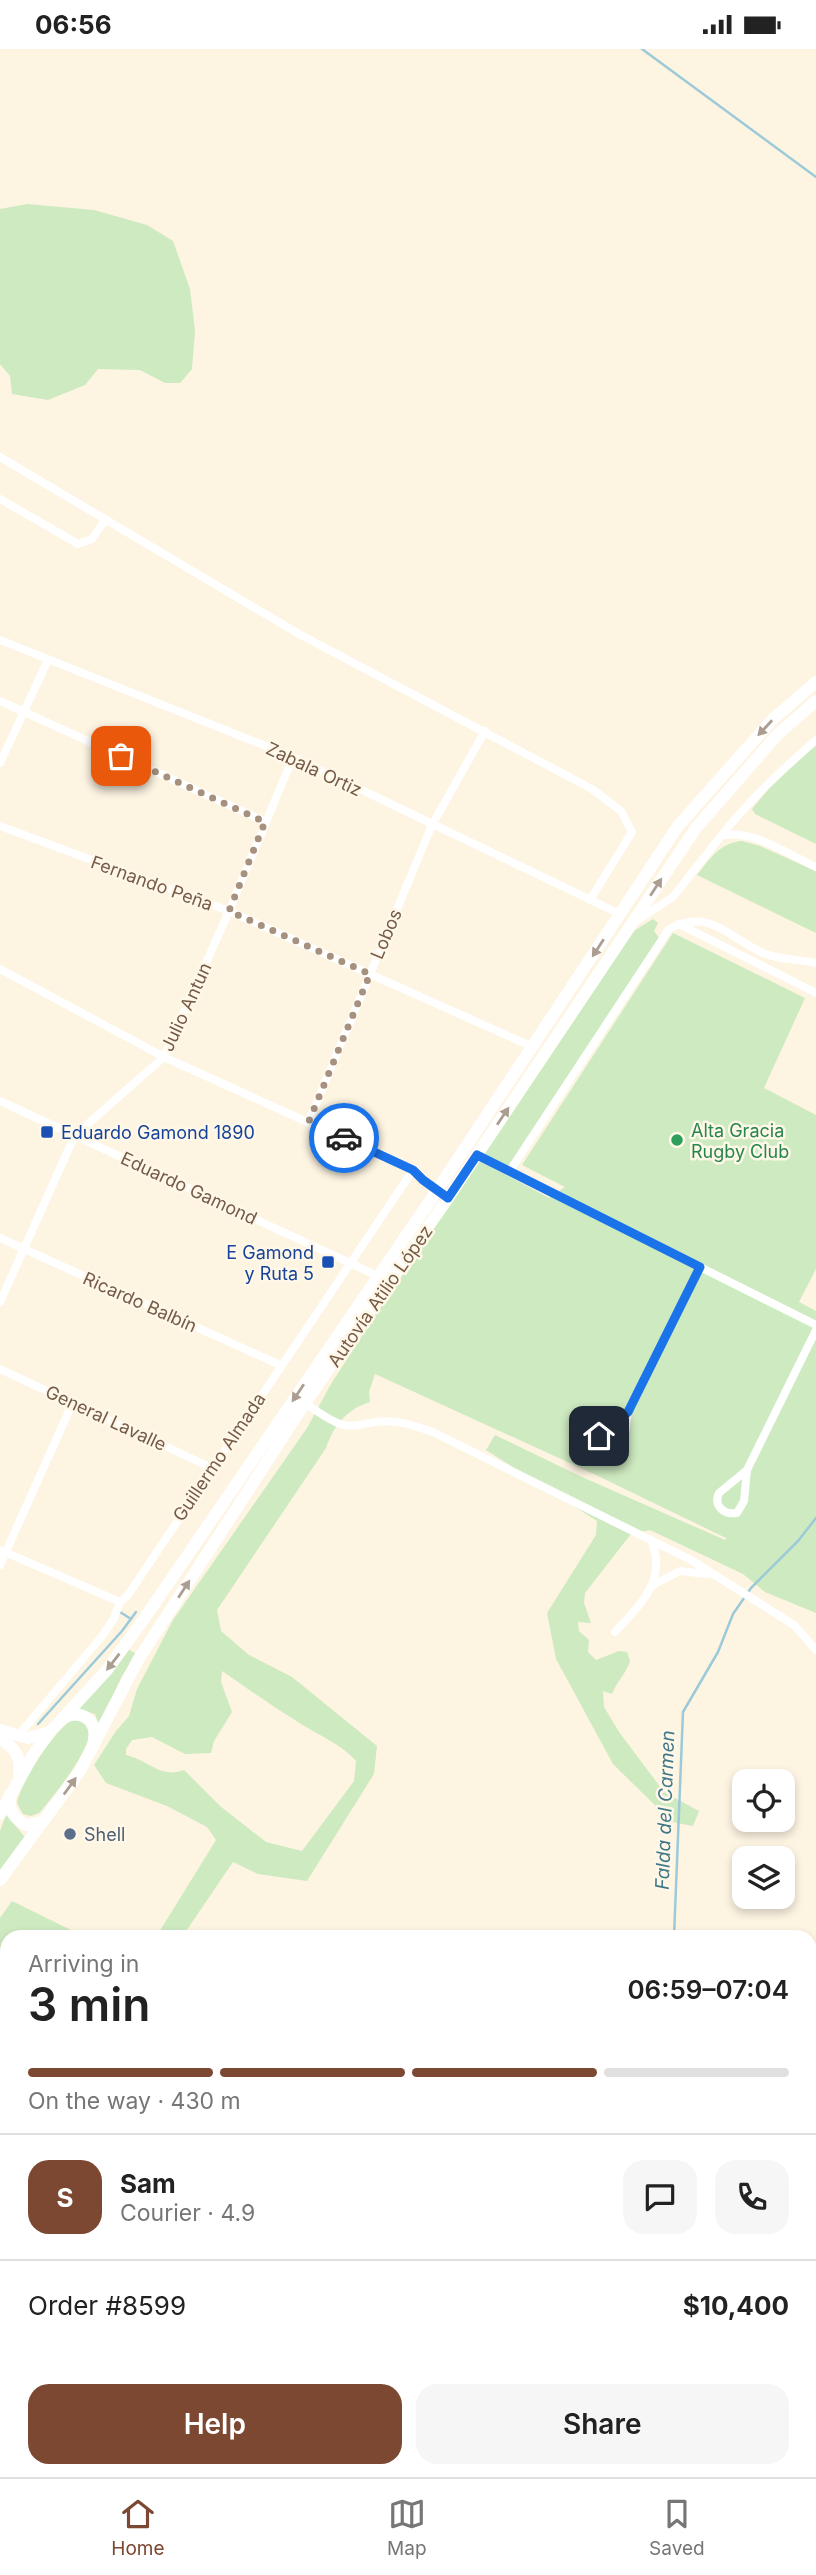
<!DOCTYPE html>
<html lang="en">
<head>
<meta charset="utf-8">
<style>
  :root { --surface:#fff; --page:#f6f6f6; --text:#222; --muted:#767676; --line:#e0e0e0; --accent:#7c4831 }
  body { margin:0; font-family:Inter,sans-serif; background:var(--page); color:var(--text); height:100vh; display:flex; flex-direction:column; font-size:26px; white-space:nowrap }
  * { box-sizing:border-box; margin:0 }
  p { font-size:23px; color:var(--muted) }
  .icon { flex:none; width:38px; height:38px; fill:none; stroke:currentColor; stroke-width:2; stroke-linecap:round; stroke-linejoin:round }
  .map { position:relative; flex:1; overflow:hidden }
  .sheet { position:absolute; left:0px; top:1881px; width:817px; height:548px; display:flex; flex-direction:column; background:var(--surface); border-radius:21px 21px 0 0; box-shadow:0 4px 10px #0003 }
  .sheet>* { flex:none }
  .controls { position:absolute; left:732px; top:1720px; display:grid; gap:14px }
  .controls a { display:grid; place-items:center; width:63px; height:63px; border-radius:14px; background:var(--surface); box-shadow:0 4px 10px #0003; font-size:35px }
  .pin { position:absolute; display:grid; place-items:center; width:60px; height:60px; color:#fff; margin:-30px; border-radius:14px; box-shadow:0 4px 10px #0006 }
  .courier { position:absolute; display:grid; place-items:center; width:70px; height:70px; margin:-35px; border:5px solid #1a73e8; border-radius:50%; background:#fff; color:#222; box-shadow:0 2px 9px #0007 }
  .head em { font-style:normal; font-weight:600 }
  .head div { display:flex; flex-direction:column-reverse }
  .head { display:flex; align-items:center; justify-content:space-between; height:119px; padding:0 28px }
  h1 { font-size:46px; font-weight:600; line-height:52px }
  .bar { display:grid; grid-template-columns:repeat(4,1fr); gap:10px 7px; align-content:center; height:84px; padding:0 28px }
  .bar i { height:9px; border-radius:5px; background:var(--line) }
  .bar .selected { background:var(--accent) }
  .bar p { grid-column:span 4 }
  .line { display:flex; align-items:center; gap:18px; padding:0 28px; border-top:2px solid var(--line) }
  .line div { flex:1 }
  .round { display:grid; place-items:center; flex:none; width:74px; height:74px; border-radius:21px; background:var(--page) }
  .primary-button { display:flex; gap:14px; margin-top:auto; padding:14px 28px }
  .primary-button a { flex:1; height:80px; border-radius:21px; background:var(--accent); color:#fff; font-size:28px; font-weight:600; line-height:80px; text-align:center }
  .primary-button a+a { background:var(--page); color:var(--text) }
  .status { display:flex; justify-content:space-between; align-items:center; height:49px; padding:0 35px; background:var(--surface); direction:ltr }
  .status svg { height:19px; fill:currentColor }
  .dock { display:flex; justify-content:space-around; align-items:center; height:98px; border-top:2px solid var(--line); background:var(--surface); font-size:19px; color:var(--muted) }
  .dock a { display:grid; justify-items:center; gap:4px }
  .dock .selected { color:var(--accent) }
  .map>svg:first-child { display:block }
  .green { fill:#ceeac0; fill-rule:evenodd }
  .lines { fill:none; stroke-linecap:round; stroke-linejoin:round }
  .stream { stroke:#9ccad8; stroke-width:2.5 }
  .street { stroke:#fff; stroke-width:8 }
  .secondary { stroke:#fff; stroke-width:12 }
  .oneway { fill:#ac9d91 }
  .done { stroke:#a5917e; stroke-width:7; stroke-dasharray:0 12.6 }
  .route { stroke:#1a73e8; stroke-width:9 }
  .transit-dot { fill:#1a4fb4; stroke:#fff8e8; stroke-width:2.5 }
  .leisure-dot { fill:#2e9e5b; stroke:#fff8e8; stroke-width:2.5 }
  .service-dot { fill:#5c6f8a; stroke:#fff8e8; stroke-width:2.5 }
  .labels { text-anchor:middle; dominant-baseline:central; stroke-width:5; stroke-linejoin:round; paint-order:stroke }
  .street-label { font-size:18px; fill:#755b48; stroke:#fff8e8 }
  .leisure-label { font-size:18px; fill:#27864d; stroke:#fff8e8; text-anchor:start }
  .transit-label { font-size:18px; fill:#164399; stroke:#fff8e8; text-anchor:start }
  .service-label { font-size:18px; fill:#4e5e75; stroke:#fff8e8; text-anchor:start }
  .water-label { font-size:19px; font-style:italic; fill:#417789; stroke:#fff8e8 }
</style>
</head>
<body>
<div class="status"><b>06:56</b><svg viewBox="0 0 49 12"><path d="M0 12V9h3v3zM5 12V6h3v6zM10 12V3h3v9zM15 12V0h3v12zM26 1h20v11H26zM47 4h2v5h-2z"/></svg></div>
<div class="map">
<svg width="816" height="2428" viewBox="0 0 816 2428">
  <rect width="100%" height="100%" fill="#fdf4e2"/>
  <!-- green -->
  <g class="green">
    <path d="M27,155L94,161L147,176L173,192L190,240L195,282L192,320L180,334H165L140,321L98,320L85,336L48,351L12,345L10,327L0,315V160Z"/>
    <path d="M816,696V795L755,765L752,760L776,731Z"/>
    <path d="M742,792L760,797L816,822V884L697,826C710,810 719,794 742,792Z"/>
    <path d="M653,870L658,874L654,882L659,889L505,1125L549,1149L565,1138L522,1116L673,884L805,949L764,1039L816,1066V1220L799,1253L816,1262V1564L765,1543L743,1525L650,1481L631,1485L585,1544L584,1554L591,1574L578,1573L579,1582L589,1591L588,1603L596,1611L619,1602L627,1603L630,1612C626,1625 617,1632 612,1645L603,1642L604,1658L619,1683L664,1743L699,1762L693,1777L672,1773L613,1715L556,1610L547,1564L596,1486L597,1472L486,1401L495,1386L582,1428L725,1491L726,1489L598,1427L375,1325L369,1343L370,1353C347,1360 334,1376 326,1399L217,1561L221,1582L249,1606L292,1628L377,1697L374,1725L307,1832L258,1825L233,1813L182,1888H156L216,1791L207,1778L167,1757L106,1734L94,1716L116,1682L129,1667L137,1640L173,1571L307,1379L331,1335L371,1273L632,883ZM222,1622C248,1640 274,1658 301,1675C320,1687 341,1695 356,1712L354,1732L302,1802L266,1793L220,1757L184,1721C161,1730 148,1711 126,1706V1700L132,1691L152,1688L185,1705L211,1704L214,1692L232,1663L221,1633Z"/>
    <path d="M128,1600L136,1605L122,1627L99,1676L95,1665L79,1660Z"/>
    <path d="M72,1671H81C86,1675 89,1678 89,1685C87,1706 53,1748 39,1764L31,1767L23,1765L17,1754C21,1733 54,1681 72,1671Z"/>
    <path d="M6,1766L25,1788L0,1821V1782Z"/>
    <path d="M12,1852L85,1888H7V2071L0,2083V1869Z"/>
    <path d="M333,2422H423L418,2428H329Z"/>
    <path d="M525,2422H661L665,2428H537Z"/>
  </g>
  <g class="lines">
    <!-- stream -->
    <g class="stream">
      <path d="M642,0L816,128"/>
      <path d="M120,1563L131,1570"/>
      <path d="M38,1675L122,1582L136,1563"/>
      <path d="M674,1888L683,1663L718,1603L733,1565L751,1539L798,1492L816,1469"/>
      <path d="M394,2428L397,2422"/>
    </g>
    <!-- street -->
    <g class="street">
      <path d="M0,408L299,585L592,740L621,762L632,783L590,851"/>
      <path d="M0,450L78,495L92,490L105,471"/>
      <path d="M0,591L293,708L620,865"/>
      <path d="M0,652L266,773"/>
      <path d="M0,714L48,611"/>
      <path d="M0,777L229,862L533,998"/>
      <path d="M721,787C749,751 782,721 816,691"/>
      <path d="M635,873L673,848L721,787C752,779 789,806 816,818"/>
      <path d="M679,875L816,944"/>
      <path d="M0,920L164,1008L413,1121L423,1131L440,1142"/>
      <path d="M0,1052L378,1227"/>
      <path d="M309,1072L432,776L485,682"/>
      <path d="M476,1106L816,1276"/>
      <path d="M509,1123L669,880C709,858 729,889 763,904C780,911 798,910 816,914"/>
      <path d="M0,1189L280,1316"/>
      <path d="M0,1253L75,1086L164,1008L229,862L293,708"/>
      <path d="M0,1320L212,1419"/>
      <path d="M305,1354C317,1362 329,1372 343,1376C354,1379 365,1374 376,1373C395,1370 417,1377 435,1384L691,1511L794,1576L816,1601"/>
      <path d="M628,1363L599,1387L601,1399L608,1405L623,1401L628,1363L700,1218"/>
      <path d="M747,1421L719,1444C713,1457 724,1466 737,1464L744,1452L747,1421L816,1281"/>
      <path d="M0,1501L120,1553"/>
      <path d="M0,1516L73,1353"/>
      <path d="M651,1537L680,1522L707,1525"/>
      <path d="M615,1583C640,1555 668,1532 651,1491"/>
      <path d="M17,1688L103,1586L114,1569L120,1553L128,1546L413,1121"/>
      <path d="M0,2172L7,2175"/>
      <path d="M0,2326L7,2311"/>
      <path d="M0,2380L7,2383"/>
      <path d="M0,2409L10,2428"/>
      <path d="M90,2422L103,2428"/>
      <path d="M242,2428L245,2422"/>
      <path d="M402,2428L405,2422"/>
    </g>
    <!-- secondary -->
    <g class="secondary">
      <path d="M63,1669C81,1659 98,1672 94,1692"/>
      <path d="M0,1681L28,1689L50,1683"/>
      <path d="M0,1690C15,1698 22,1709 19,1726"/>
      <path d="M10,1745C8,1760 13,1769 26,1776L43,1773"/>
      <path d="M0,1765L33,1706L50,1683L107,1621L146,1567L434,1146L678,777L772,671L816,633"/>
      <path d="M0,1831L80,1722L138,1611L305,1354L448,1149L696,779L778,685L816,652"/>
    </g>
  </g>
  <!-- one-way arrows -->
  <defs><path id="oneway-solid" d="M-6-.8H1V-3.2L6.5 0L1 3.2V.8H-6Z" transform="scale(1.75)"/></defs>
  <g class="oneway">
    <use href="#oneway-solid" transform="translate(765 679) rotate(133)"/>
    <use href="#oneway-solid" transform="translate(656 838) rotate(-57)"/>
    <use href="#oneway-solid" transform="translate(598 899) rotate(123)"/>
    <use href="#oneway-solid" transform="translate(503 1067) rotate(-56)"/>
    <use href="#oneway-solid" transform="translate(298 1344) rotate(124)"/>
    <use href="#oneway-solid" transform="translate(184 1540) rotate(-57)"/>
    <use href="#oneway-solid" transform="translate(113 1613) rotate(128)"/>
    <use href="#oneway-solid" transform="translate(70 1737) rotate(-54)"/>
  </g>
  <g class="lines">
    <!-- done -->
    <path class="done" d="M121,707L265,773L229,862L370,925L309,1072L344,1089"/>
    <!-- route -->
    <path class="route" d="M344,1089L413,1121L423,1131L448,1149L477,1106L700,1218L628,1363L599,1387"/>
  </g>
  <!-- markers -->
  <g class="transit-dot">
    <rect x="40" y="1076" width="14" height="14" rx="3.5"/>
    <rect x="321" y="1206" width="14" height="14" rx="3.5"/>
  </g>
  <circle class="leisure-dot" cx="677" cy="1091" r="7"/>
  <circle class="service-dot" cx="70" cy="1785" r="7"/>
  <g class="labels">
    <!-- street labels -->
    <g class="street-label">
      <text transform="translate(314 720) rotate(25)">Zabala Ortiz</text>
      <text transform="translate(152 834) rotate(20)">Fernando Peña</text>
      <text transform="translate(386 885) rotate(-67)">Lobos</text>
      <text transform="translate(186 958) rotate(-65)">Julio Antun</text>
      <text transform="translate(189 1139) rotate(25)">Eduardo Gamond</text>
      <text transform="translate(380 1247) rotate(-55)">Autovía Atilio López</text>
      <text transform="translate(140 1253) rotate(24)">Ricardo Balbín</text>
      <text transform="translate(106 1369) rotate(25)">General Lavalle</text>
      <text transform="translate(219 1408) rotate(-56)">Guillermo Almada</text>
    </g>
    <!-- leisure labels -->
    <g class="leisure-label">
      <text x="691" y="1081">Alta Gracia<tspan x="691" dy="21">Rugby Club</tspan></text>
    </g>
    <!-- transit labels -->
    <g class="transit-label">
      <text x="61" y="1083">Eduardo Gamond 1890</text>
      <text x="314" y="1203" text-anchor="end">E Gamond<tspan x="314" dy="21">y Ruta 5</tspan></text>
    </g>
    <!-- service labels -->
    <g class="service-label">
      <text x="84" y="1785">Shell</text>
    </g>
    <!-- water labels -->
    <g class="water-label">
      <text transform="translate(665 1761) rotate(-88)">Falda del Carmen</text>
    </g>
  </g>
</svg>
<div class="controls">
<a><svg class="icon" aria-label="locate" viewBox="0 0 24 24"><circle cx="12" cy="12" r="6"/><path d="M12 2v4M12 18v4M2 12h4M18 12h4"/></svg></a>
<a><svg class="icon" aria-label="layers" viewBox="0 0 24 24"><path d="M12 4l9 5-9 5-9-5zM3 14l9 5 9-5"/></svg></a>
</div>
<div class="pin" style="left:121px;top:707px;background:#ea580c"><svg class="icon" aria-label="bag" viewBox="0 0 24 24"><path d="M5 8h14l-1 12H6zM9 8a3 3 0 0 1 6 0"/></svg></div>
<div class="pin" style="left:599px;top:1387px;background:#1f2937"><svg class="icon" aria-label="home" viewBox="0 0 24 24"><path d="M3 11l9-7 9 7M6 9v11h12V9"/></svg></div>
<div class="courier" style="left:344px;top:1089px"><svg class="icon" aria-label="car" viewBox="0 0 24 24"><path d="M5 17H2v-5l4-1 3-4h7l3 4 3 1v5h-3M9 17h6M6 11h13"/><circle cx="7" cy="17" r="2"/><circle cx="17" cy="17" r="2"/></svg></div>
<section class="sheet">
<div class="head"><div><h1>3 min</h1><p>Arriving in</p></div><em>06:59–07:04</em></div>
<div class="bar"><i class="selected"></i><i class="selected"></i><i class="selected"></i><i></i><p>On the way · 430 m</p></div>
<div class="line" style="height:126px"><b class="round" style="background:var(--accent);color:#fff">S</b><div><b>Sam</b><p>Courier · 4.9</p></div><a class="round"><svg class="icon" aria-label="chat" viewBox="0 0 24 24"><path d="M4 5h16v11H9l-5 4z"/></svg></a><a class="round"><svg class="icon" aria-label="phone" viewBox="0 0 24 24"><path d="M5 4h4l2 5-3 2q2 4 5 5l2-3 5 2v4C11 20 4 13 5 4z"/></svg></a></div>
<div class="line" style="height:91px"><div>Order #8599</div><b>$10,400</b></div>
<div class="primary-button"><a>Help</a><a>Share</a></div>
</section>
</div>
<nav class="dock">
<a class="selected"><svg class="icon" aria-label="home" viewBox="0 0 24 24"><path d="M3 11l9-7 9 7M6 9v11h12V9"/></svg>Home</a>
<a><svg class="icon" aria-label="map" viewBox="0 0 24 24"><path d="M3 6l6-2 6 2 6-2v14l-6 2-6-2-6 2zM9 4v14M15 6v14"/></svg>Map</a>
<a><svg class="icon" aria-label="saved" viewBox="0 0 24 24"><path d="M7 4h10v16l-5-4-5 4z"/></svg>Saved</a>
</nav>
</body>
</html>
